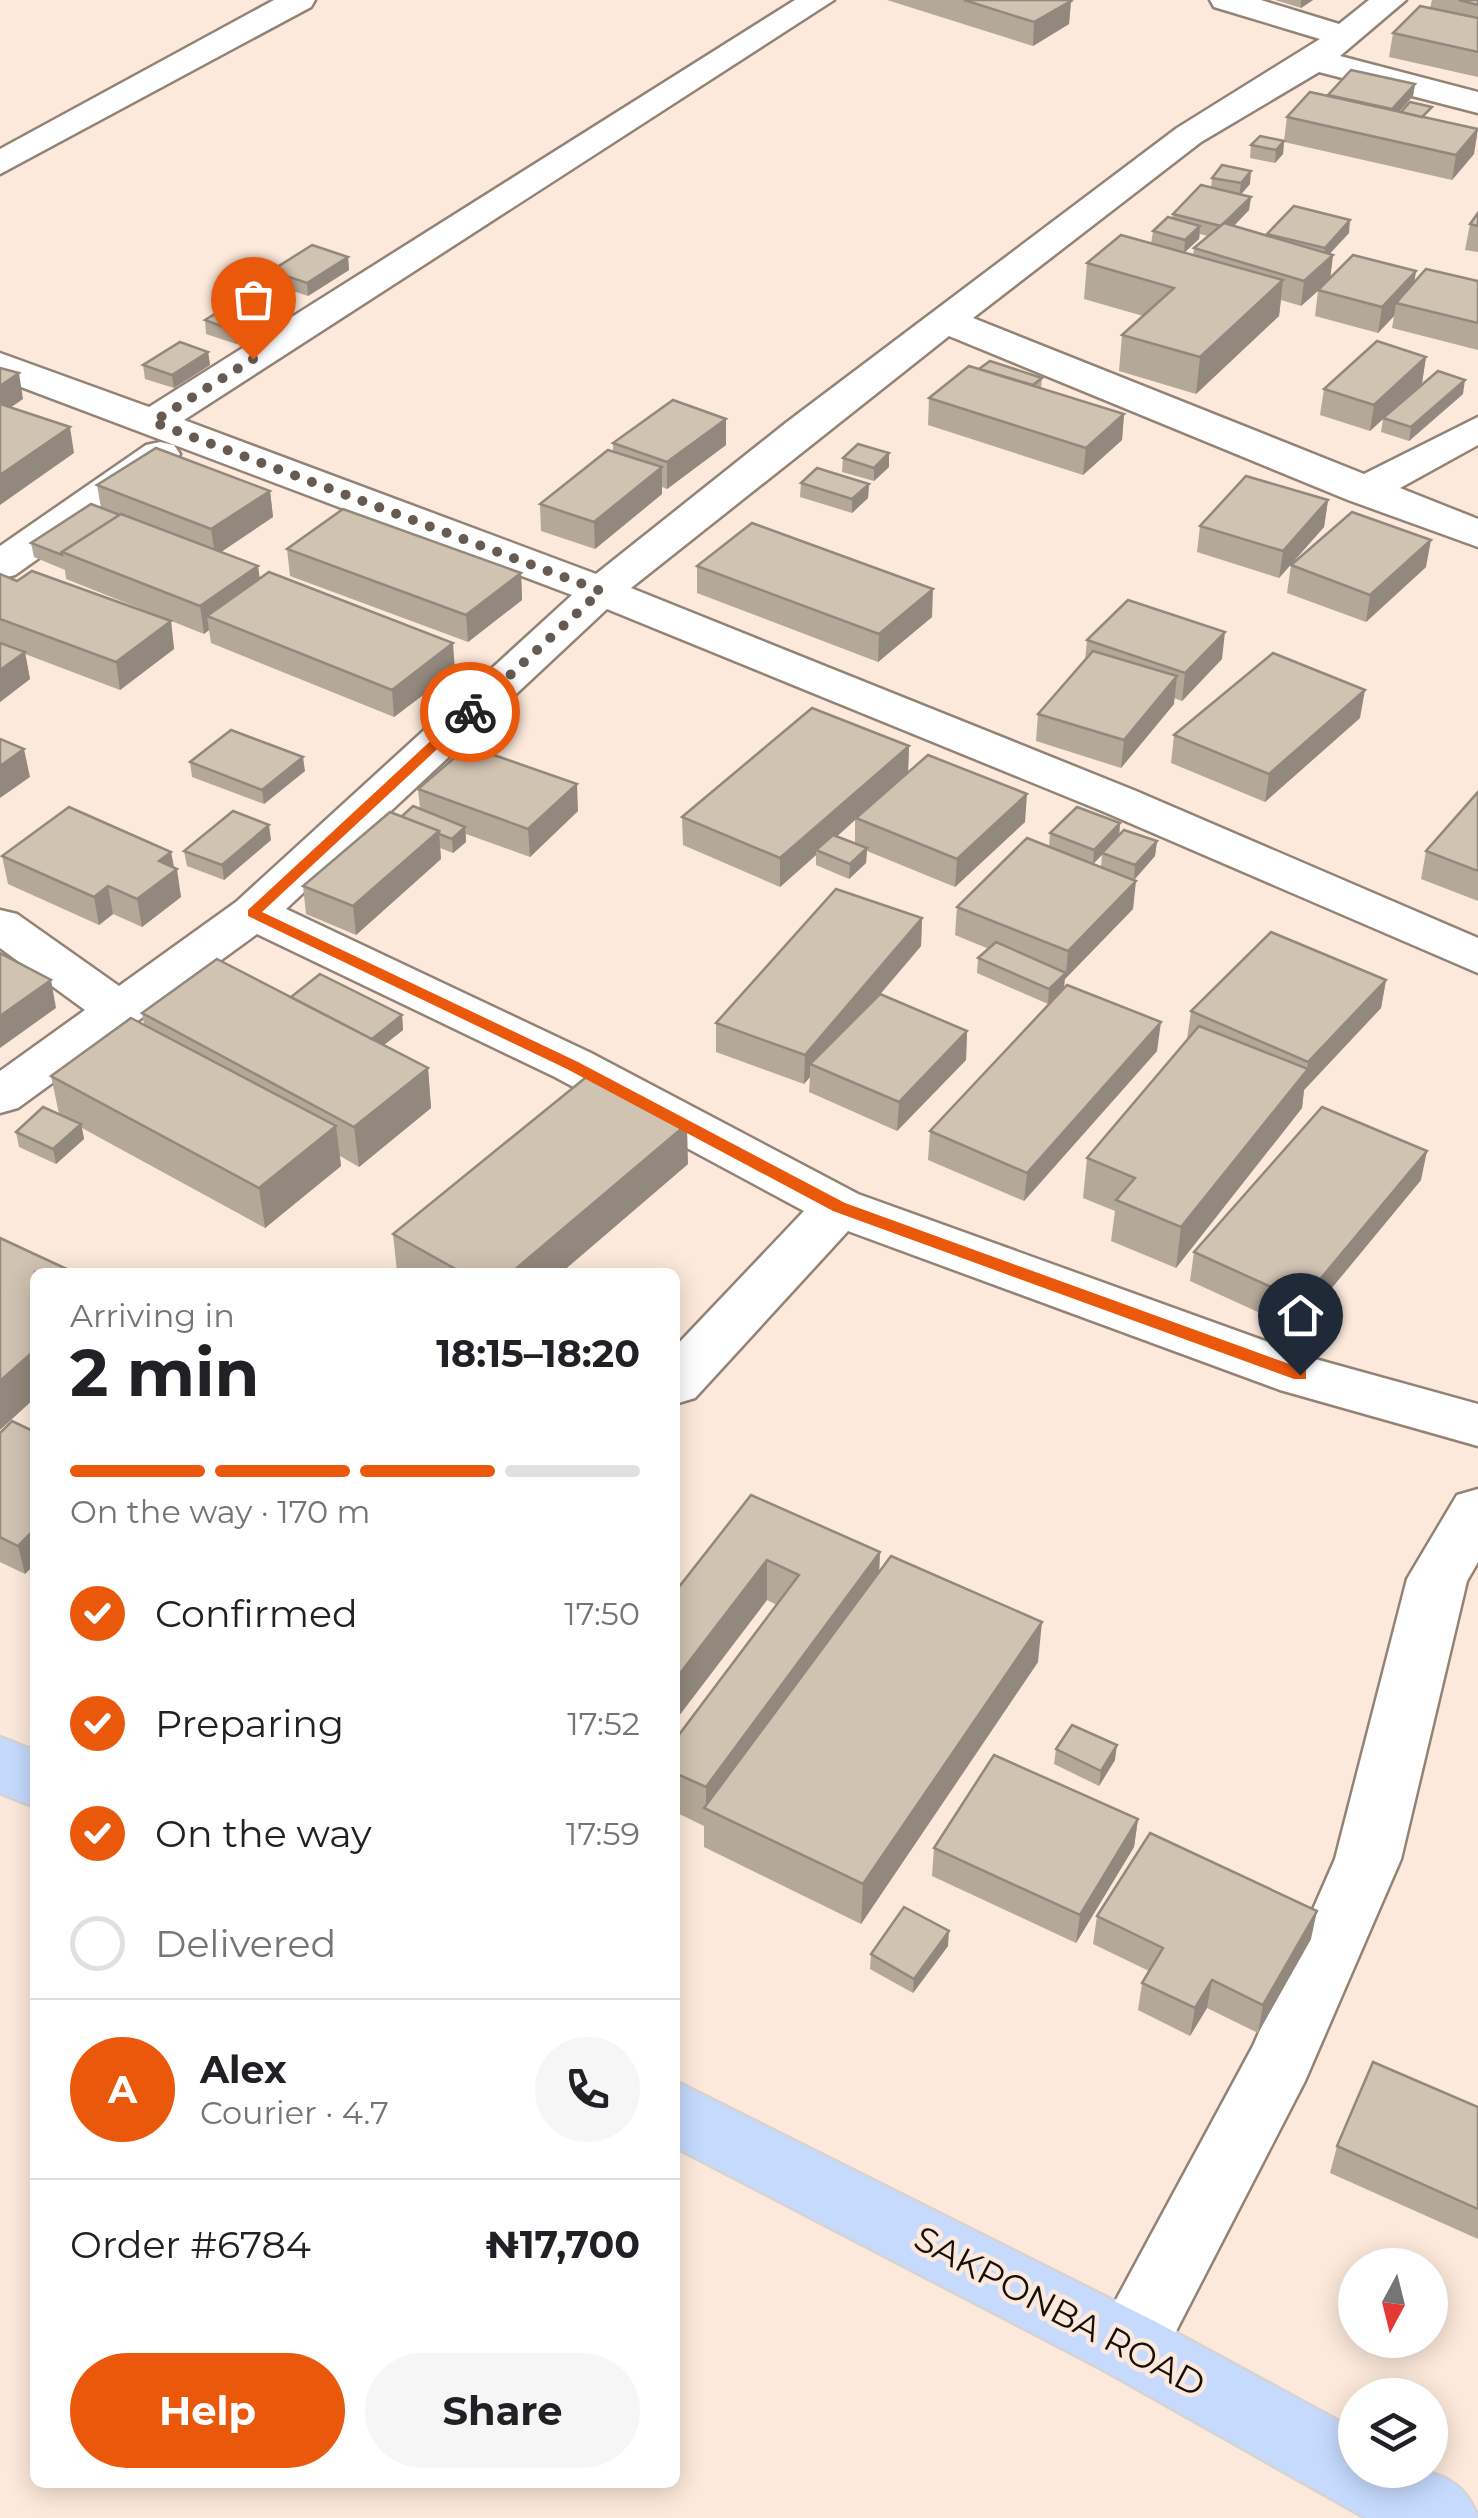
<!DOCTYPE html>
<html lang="en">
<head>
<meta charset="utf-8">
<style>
  :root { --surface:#fff; --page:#f6f6f6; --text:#202124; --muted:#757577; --line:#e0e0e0; --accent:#ea580c }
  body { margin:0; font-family:Montserrat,sans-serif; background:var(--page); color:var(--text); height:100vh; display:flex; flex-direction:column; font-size:38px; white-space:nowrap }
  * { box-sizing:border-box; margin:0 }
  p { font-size:32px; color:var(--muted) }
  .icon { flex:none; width:55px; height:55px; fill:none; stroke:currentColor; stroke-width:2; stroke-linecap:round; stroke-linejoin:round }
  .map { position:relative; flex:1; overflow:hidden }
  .panel { position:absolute; left:30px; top:1268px; width:650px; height:1220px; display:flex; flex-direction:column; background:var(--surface); border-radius:15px; box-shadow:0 5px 25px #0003 }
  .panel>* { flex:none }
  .needle { width:65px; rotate:187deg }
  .controls { position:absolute; left:1338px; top:2248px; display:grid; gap:20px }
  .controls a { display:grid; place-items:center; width:110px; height:110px; border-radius:50%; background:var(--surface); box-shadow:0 5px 25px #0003; font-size:50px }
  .pin { position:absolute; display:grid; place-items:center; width:85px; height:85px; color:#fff; margin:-102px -42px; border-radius:50% 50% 50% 0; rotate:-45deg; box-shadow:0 0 10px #0007 }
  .pin .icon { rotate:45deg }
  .courier { position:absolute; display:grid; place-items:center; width:100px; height:100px; margin:-50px; border:8px solid #ea580c; border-radius:50%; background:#fff; color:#222; box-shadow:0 2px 12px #0007 }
  .overview em { font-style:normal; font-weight:700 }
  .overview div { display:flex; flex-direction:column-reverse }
  .overview { display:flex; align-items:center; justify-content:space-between; height:170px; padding:0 40px }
  h1 { font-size:65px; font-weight:700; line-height:75px }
  .bar { display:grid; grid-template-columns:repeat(4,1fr); gap:15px 10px; align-content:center; height:120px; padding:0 40px }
  .bar i { height:12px; border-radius:8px; background:var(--line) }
  .bar .active { background:var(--accent) }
  .bar p { grid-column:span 4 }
  .line { display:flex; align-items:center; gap:25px; padding:0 40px; border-top:2px solid var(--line) }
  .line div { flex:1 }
  .round { display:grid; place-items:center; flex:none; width:105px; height:105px; border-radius:52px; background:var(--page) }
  ol { padding:0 40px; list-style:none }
  li { display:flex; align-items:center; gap:30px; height:110px }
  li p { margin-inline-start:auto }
  li .icon { padding:10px; border-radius:50%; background:var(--accent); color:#fff; stroke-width:4 }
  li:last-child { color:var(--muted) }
  li i { width:55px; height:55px; border:5px solid var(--line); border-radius:50% }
  .primary-button { display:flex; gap:20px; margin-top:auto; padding:20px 40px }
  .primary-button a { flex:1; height:115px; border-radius:60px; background:var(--accent); color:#fff; font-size:40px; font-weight:700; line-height:115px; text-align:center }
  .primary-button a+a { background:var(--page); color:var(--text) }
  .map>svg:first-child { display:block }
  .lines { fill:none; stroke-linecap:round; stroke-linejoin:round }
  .minor-casing { stroke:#938376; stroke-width:5 }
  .major-casing { stroke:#d5d4d3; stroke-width:5 }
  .minor { fill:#fff; fill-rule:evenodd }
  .major { fill:#c5dafd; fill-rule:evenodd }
  .wall { fill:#b4a899; fill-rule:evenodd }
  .shaded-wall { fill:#92887d }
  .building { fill:#d1c3b2; stroke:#92887d; stroke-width:2.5 }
  .route { fill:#ea580c }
  .done { stroke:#665b53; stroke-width:10; stroke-dasharray:0 18 }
  .labels { text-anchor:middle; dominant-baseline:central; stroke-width:9; stroke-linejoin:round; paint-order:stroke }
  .near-street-label { font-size:35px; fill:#150f0a; stroke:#fce9db }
</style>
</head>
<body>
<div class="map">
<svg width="1478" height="2518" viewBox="0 0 1478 2518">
  <rect width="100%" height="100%" fill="#fce9db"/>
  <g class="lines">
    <defs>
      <g id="minor">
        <path d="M274,0H315L311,7L0,174V149Z"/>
        <path d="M795,0H834L184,420L596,574L787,422L1177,128L1320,39L1214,7L1210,0H1261L1339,24L1369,0H1406L1340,56L1478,92V113L1319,72L1201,142L973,318L1364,474L1478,417V445L1400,488L1478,519V547L1348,500L949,336L631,588L1136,791L1478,938V973L1102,811L607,609L286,909L591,1053L858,1194L1315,1359L1478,1404V1446L1280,1390L848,1231L695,1398L675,1404V1347L804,1211L555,1077L257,934L18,1108L0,1113V1071L85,1010L0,948V910L17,914L119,986L236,902L572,595L0,379V353L149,407Z"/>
        <path d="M160,442L174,445L180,454L174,463L15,575L0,579V546L146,445Z"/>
        <path d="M1478,1489V1562L1467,1581L1401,1859L1305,2081L1156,2370L1130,2381L1104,2370L1093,2346L1104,2322L1253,2046L1335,1859L1407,1579L1457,1495Z"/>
      </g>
      <g id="major">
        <path d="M0,1737L35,1751V1807L0,1793Z"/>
        <path d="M675,2081L1156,2322L1355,2430V2470C1406,2470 1458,2461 1478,2518H1366L1104,2370L675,2147Z"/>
      </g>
    </defs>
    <!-- minor casing -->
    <use href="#minor" class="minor-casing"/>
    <!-- major casing -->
    <use href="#major" class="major-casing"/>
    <!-- minor -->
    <use href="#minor" class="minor"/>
    <!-- major -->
    <use href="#major" class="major"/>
  </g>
  <!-- wall -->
  <g class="wall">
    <path d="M887,0H1068L1071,1L1069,24L1033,46Z"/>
    <path d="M1275,0H1313L1301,8Z"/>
    <path d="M1432,0H1478V77L1389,57L1393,33L1430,8Z"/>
    <path d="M1415,84L1413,96L1399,112L1430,118L1474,154L1452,180L1284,142L1283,154L1275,163L1250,158L1251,145L1284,141L1287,117L1328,96Z"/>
    <path d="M1212,178L1250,184L1241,195L1251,197L1249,210L1234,226L1267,236V234L1349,233L1329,254L1333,255L1330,278L1416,271L1414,282L1478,281V350L1392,328L1394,316L1378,333L1315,316L1318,291L1301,306L1281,300L1279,316L1196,394L1119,371L1122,335L1143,316L1084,299L1087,263L1151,244L1153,231L1172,218L1173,214L1211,188ZM1200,234L1208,236L1194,248L1193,255L1184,253L1199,239Z"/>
    <path d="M1478,213V252L1465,250L1470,224Z"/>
    <path d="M348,257L349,270L308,296L272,284L271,271Z"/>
    <path d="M271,309L272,322L236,344L206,334L205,320Z"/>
    <path d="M208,352L210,365L174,388L145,379L143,365Z"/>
    <path d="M1426,357L1422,383L1388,414L1463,394L1409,441L1381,432L1383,419L1370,431L1320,415L1324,389Z"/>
    <path d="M979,369L1042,378L1041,388L1124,414L1122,440L1083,475L928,425L929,398Z"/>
    <path d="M726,419V445L667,489L662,487V494L595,549L541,531L540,504L613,451V443Z"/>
    <path d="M843,458L889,467L874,481L842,472Z"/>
    <path d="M801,483L869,484L868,498L852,513L800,497Z"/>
    <path d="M97,485L270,491L273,517L221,552L260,578L455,671L394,717L211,643L209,630L204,634L66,579L65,570L34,557L31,543L101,508Z"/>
    <path d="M1328,500L1324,527L1279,578L1197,552L1200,526Z"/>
    <path d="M287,549L521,573L522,600L468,642L290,576Z"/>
    <path d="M1291,565L1426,567L1366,622L1287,593Z"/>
    <path d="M697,566L932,617L878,662L697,593Z"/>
    <path d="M0,574L17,581L171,621L174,649L120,690L25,654L30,679L0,702Z"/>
    <path d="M1087,640L1222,659L1182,701L1174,698V704L1121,768L1036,741L1038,714L1085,661Z"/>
    <path d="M1360,718L1265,802L1171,763L1174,735Z"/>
    <path d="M909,746L908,772L1025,822L955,887L867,851L866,863L849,879L816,865V855L780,887L683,845L682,817ZM855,820V844L837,836Z"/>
    <path d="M190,762L305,771L264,804L192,777Z"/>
    <path d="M418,789L578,811L530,857L466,834V842L453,853L440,848L441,859L356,935L306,914L303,886L401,817L420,809Z"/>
    <path d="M1478,792V901L1421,879L1426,851Z"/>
    <path d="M1120,823L1119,835L1157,841L1155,856L1134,880L1133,909L1065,979L1048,1004L977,973L978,958L989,949L955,935L957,907L1049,847L1050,833ZM1102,855L1101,867L1093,864Z"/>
    <path d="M271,840L224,880L187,866L184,851Z"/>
    <path d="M171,852L181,897L142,927L113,914L99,925L8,884L2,856Z"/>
    <path d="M922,918L921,946L878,997L967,1031L966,1060L897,1131L809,1092L810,1077L804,1084L716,1052V1023Z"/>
    <path d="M1386,980L1381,1008L1304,1090L1302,1108L1176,1268L1111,1241L1115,1211L1083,1198L1087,1158L1187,1039L1191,1011Z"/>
    <path d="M291,997L402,1015L403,1030L384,1045L428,1068L431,1108L359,1167L340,1156L341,1166L265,1228L82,1128L84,1139L56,1164L19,1147L16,1132L59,1114L51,1076L144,1025L142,1013Z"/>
    <path d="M1157,1051L1024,1201L928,1160L930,1131Z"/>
    <path d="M688,1164L562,1272H397L393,1234Z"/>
    <path d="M1421,1180L1297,1330L1190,1281L1194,1252Z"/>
    <path d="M35,1432V1564L25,1574L0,1562V1433Z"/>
    <path d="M751,1495L880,1552L879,1572L1038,1662L861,1924L704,1847V1826L675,1812V1773L777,1605L767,1600L675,1721V1592Z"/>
    <path d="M1056,1749L1115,1760L1099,1786L1054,1764Z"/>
    <path d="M1138,1819L1134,1847L1076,1943L932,1876L934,1848Z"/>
    <path d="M1097,1916L1311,1939L1258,2033L1207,2008L1190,2036L1138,2010L1142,1983L1149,1971L1093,1944Z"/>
    <path d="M948,1946L913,1993L870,1969L871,1954Z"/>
    <path d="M1478,2107V2239L1330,2173L1337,2146Z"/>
  </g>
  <!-- shaded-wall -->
  <g class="shaded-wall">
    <path d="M1301,0H1313L1301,8Z"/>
    <path d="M1071,1L1069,24L1033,46L1034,22Z"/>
    <path d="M1415,84L1413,96L1390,122L1392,109Z"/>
    <path d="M1478,129L1474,154L1452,180L1456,155Z"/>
    <path d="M1284,141L1283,154L1275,163L1276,150Z"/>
    <path d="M1251,171L1250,184L1239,196L1241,183Z"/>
    <path d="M1251,197L1249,210L1221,239L1222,226Z"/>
    <path d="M1350,220L1349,233L1323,261L1325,248Z"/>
    <path d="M1200,226L1199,239L1184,253L1185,240Z"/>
    <path d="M1333,255L1330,280L1301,306L1304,281Z"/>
    <path d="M348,257L349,270L308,296L307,283Z"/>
    <path d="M1416,271L1412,297L1396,303L1394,316L1378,333L1382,307Z"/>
    <path d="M1283,280L1279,316L1196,394L1200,357Z"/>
    <path d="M271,309L272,322L236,344L234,331Z"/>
    <path d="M208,352L210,365L174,388L172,375Z"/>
    <path d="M1426,357L1422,383L1370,431L1374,405Z"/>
    <path d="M19,373L23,399L0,415V386Z"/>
    <path d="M1465,380L1463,394L1409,441L1411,427Z"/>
    <path d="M1124,414L1122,440L1083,475L1086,448Z"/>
    <path d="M726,419V445L667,489V462Z"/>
    <path d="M70,427L74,453L0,505V475Z"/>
    <path d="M889,453V467L874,481V468Z"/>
    <path d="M662,467V494L595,549L594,522Z"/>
    <path d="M869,484L868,498L852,513V499Z"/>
    <path d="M270,491L273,517L215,556L211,529Z"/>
    <path d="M1328,500L1324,527L1279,578L1283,551Z"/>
    <path d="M1431,540L1426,567L1366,622L1370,595Z"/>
    <path d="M258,566L262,593L207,616L209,630L204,634L200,606Z"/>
    <path d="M521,573L522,600L468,642L466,615Z"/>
    <path d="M933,589L932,617L878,662L879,634Z"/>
    <path d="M171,621L174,649L120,690L116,662Z"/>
    <path d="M1225,632L1222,659L1182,701L1185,673Z"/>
    <path d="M453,643L455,671L394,717L392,690Z"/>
    <path d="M25,652L30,679L0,702V670Z"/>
    <path d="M1177,676L1174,704L1121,768L1124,740Z"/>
    <path d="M1365,690L1360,718L1265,802L1269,774Z"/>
    <path d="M909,746L908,774L856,818L855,820L820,852L816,850V855L780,887V858Z"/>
    <path d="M24,749L30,777L0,798V766Z"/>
    <path d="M303,757L305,771L264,804L262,790Z"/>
    <path d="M577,784L578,811L530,857L528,829Z"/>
    <path d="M1027,794L1025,822L955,887L957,859Z"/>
    <path d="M1120,823L1119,837L1093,864L1094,850Z"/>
    <path d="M269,825L271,840L224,880L222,865Z"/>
    <path d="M465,827L466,842L453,853L452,839Z"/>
    <path d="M439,831L441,859L356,935L353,906Z"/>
    <path d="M1157,841L1155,856L1134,880L1135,865Z"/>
    <path d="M867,848L866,863L849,879L850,864Z"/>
    <path d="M171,852L174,871L177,869L181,897L142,927L137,899L159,861Z"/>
    <path d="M1136,881L1133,909L1065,979L1064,987L1048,1004L1049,989L1066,973L1068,951Z"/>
    <path d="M108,886L113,914L99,925L94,897Z"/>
    <path d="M922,918L921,946L818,1067L810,1064V1077L804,1084L805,1055Z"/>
    <path d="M51,980L56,1008L0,1048V1016Z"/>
    <path d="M1386,980L1381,1008L1304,1090L1302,1108L1176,1268L1181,1227L1307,1070L1308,1062Z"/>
    <path d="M402,1015L403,1030L371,1055L369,1040Z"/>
    <path d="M1161,1022L1157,1051L1024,1201L1027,1173Z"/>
    <path d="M967,1031L966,1060L897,1131L899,1102Z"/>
    <path d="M428,1068L431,1108L359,1167L354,1127Z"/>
    <path d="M81,1124L84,1139L56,1164L53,1149Z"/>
    <path d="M687,1124L688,1164L562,1272H512Z"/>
    <path d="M336,1126L341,1166L265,1228L259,1188Z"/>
    <path d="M1427,1151L1421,1180L1297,1330L1302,1301Z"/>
    <path d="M35,1350V1398L0,1430V1381Z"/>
    <path d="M35,1529V1564L25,1574L18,1546Z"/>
    <path d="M880,1552L878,1592L706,1809V1787Z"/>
    <path d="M767,1560V1600L675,1721V1680Z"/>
    <path d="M1042,1622L1038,1662L861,1924L863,1884Z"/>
    <path d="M1117,1745L1115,1760L1099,1786L1101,1771Z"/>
    <path d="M1138,1819L1134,1847L1076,1943L1080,1915Z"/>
    <path d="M1317,1911L1311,1939L1258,2033L1263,2005Z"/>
    <path d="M949,1931L948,1946L913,1993L914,1979Z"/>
    <path d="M1212,1980L1207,2008L1190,2036L1195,2008Z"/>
  </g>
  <!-- building -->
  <g class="building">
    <path d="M964,0H1068L1071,1L1034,22Z"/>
    <path d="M1459,0H1478V5Z"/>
    <path d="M1420,6L1478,18V52L1393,33Z"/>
    <path d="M1351,70L1415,84L1392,109L1328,95Z"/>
    <path d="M1310,92L1478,129L1456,155L1287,117Z"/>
    <path d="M1410,102L1432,107L1422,117L1401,112Z"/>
    <path d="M1260,136L1284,141L1276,150L1251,145Z"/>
    <path d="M1222,165L1251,171L1241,183L1212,178Z"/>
    <path d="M1201,185L1251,197L1221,226L1173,214Z"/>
    <path d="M1294,206L1350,220L1325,248L1267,234Z"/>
    <path d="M1478,213V226L1470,224Z"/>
    <path d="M1168,217L1200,226L1185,240L1153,231Z"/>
    <path d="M1224,223L1333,255L1304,281L1194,248Z"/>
    <path d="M1121,235L1283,280L1200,357L1122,335L1174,288L1087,263Z"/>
    <path d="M312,245L348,257L307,283L271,271Z"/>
    <path d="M1353,255L1416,271L1382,307L1318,290Z"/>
    <path d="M1426,269L1478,281V323L1396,303Z"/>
    <path d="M241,298L271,309L234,331L205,320Z"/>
    <path d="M1377,341L1426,357L1374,405L1324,389Z"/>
    <path d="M180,342L208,352L172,375L143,365Z"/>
    <path d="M990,361L1042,378L1033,385L979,369Z"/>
    <path d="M969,366L1124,414L1086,448L929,398Z"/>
    <path d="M0,368L19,373L0,386Z"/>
    <path d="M1438,371L1465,380L1411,427L1383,418Z"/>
    <path d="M673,400L726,419L667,462L613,443Z"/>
    <path d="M0,404L70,427L0,475Z"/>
    <path d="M858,444L889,453L874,468L843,458Z"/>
    <path d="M156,448L270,491L211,529L97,485Z"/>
    <path d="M608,450L662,467L594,522L540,504Z"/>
    <path d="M817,468L869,484L852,499L801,483Z"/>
    <path d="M1246,476L1328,500L1283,551L1200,526Z"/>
    <path d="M91,504L120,515L62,552V555L31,543Z"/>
    <path d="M343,509L521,573L466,615L287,549Z"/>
    <path d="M1352,512L1431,540L1370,595L1291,565Z"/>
    <path d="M121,514L258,566L200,606L62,552Z"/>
    <path d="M752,523L933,589L879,634L697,566Z"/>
    <path d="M32,571L171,621L116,662L0,619V574L17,581Z"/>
    <path d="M269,572L453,643L392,690L207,616Z"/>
    <path d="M1128,600L1225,632L1185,673L1087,640Z"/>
    <path d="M0,643L25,652L0,670Z"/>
    <path d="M1093,651L1177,676L1124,740L1038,714Z"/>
    <path d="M1273,653L1365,690L1269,774L1174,735Z"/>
    <path d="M812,708L909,746L780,858L682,817Z"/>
    <path d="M231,730L303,757L262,790L190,762Z"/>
    <path d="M0,739L24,749L0,766Z"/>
    <path d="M468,746L577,784L528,829L418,789Z"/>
    <path d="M928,755L1027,794L957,859L856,818Z"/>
    <path d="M1478,792V871L1426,851Z"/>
    <path d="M413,806L465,827L452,839L439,834V831L401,817Z"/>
    <path d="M69,807L171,852L159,861L177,869L137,899L108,886L94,897L2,856Z"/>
    <path d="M1077,807L1120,823L1094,850L1050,833Z"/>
    <path d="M233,811L269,825L222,865L184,851Z"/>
    <path d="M390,812L439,831L353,906L303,886Z"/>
    <path d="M1124,830L1157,841L1135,865L1102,853Z"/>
    <path d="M833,835L867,848L850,864L816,850Z"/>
    <path d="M1027,838L1136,881L1068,951L957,907Z"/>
    <path d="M836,889L922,918L805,1055L716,1023Z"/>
    <path d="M1271,932L1386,980L1308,1062L1191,1011Z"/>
    <path d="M996,942L1066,973L1049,989L978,958Z"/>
    <path d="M0,953L51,980L0,1016Z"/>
    <path d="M217,959L428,1068L354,1127L142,1013Z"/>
    <path d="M320,974L402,1015L372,1039L291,997Z"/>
    <path d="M1067,985L1161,1022L1027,1173L930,1131Z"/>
    <path d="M880,994L967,1031L899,1102L810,1064Z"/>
    <path d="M131,1018L336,1126L259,1188L51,1076Z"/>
    <path d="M1199,1026L1308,1069L1181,1227L1116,1200L1135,1178L1087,1158Z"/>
    <path d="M590,1074L687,1124L512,1272H461L393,1234Z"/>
    <path d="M43,1107L81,1124L53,1149L16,1132Z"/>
    <path d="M1322,1107L1427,1151L1302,1301L1194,1252Z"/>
    <path d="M0,1238L73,1272H35V1350L0,1381Z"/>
    <path d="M12,1421L35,1432V1529L18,1546L0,1537V1433Z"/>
    <path d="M751,1495L880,1552L706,1787L675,1773V1740L799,1575L767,1560L675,1680V1592Z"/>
    <path d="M891,1556L1042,1622L863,1884L704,1808Z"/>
    <path d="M1072,1725L1117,1745L1101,1771L1056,1749Z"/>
    <path d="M994,1755L1138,1819L1080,1915L934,1848Z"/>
    <path d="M1150,1833L1317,1911L1263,2005L1212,1980L1195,2008L1142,1983L1163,1948L1097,1916Z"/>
    <path d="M904,1907L949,1931L914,1979L871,1954Z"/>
    <path d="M1373,2062L1478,2107V2209L1337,2146Z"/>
  </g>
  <!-- route -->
  <path class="route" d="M465,709L477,712L262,912L578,1062L845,1203L1306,1370V1379H1294L833,1211L567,1069L248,916V910Z"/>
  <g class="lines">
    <!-- done -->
    <path class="done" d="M253,359L153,422L601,591L470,712"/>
  </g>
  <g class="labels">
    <!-- near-street labels -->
    <g class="near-street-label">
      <text transform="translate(1060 2311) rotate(28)">SAKPONBA ROAD</text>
    </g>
  </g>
</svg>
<div class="controls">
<a><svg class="needle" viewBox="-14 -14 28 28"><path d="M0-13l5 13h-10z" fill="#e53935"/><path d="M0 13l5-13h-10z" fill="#757577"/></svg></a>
<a><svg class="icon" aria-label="layers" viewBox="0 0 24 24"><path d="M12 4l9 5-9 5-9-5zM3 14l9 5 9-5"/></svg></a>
</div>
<div class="pin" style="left:253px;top:359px;background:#ea580c"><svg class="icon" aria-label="bag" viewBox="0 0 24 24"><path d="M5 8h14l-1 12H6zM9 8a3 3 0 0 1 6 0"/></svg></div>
<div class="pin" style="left:1300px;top:1375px;background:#1f2937"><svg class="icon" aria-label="home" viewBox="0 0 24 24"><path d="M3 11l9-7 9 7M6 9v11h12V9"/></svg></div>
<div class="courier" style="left:470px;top:712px"><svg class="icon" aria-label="bike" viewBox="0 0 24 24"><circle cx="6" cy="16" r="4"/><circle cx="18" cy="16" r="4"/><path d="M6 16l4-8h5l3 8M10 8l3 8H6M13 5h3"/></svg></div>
<section class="panel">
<div class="overview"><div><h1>2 min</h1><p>Arriving in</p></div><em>18:15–18:20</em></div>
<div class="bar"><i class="active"></i><i class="active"></i><i class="active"></i><i></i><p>On the way · 170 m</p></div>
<ol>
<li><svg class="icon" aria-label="check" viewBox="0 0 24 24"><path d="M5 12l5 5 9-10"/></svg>Confirmed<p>17:50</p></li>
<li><svg class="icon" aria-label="check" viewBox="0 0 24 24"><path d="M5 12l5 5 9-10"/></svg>Preparing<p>17:52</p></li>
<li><svg class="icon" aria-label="check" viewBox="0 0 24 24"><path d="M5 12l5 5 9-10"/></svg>On the way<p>17:59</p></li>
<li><i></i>Delivered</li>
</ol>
<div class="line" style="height:180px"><b class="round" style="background:var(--accent);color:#fff">A</b><div><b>Alex</b><p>Courier · 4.7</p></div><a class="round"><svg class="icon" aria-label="phone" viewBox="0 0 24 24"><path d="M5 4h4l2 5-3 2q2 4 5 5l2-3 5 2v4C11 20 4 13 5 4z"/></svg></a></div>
<div class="line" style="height:130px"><div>Order #6784</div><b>₦17,700</b></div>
<div class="primary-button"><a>Help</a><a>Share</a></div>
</section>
</div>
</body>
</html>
